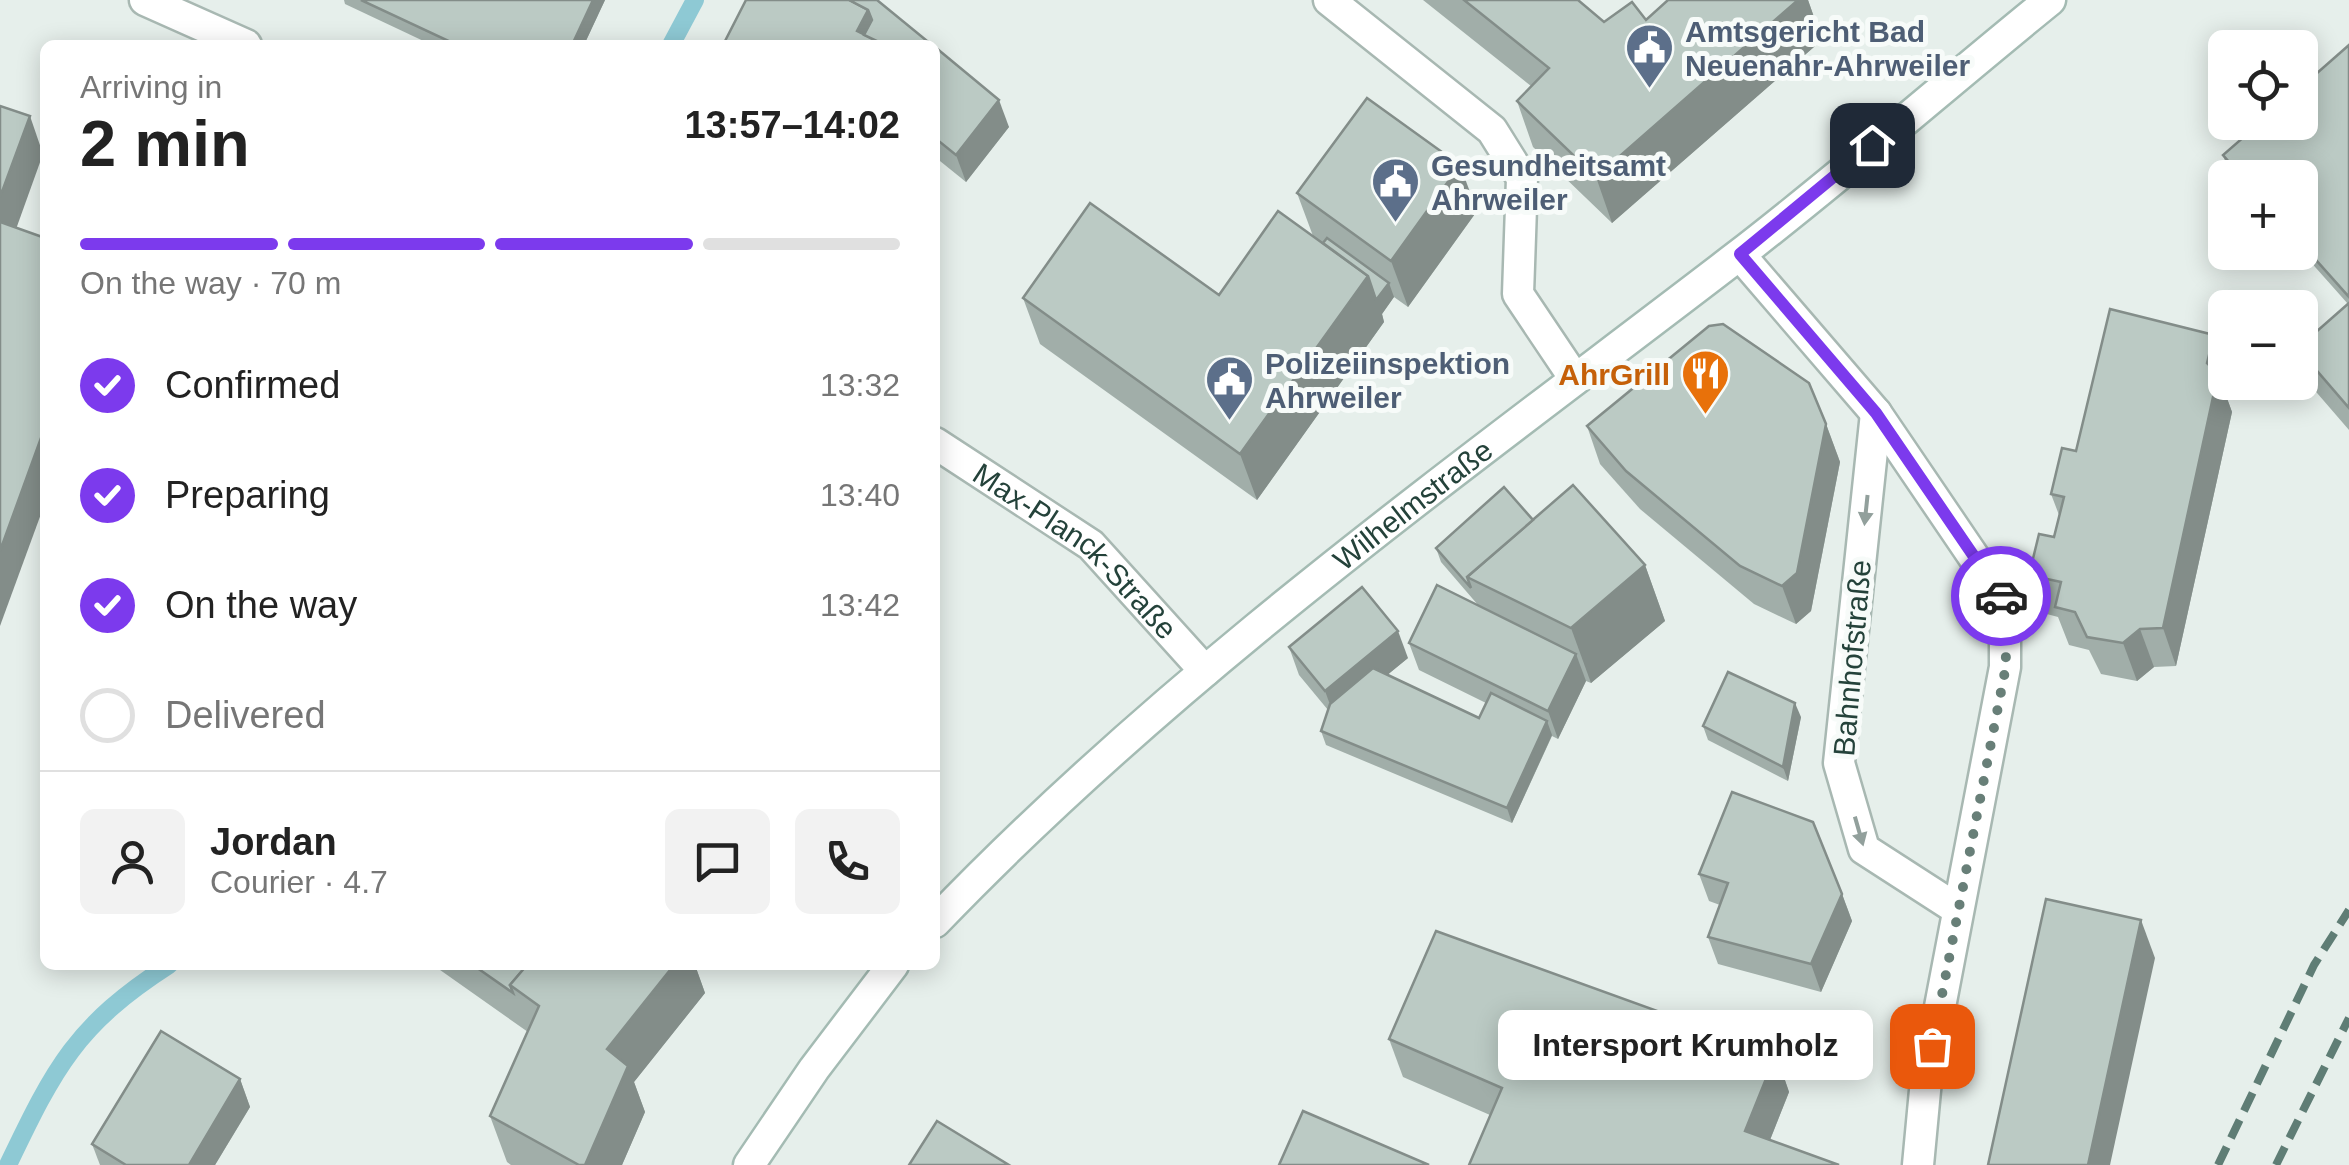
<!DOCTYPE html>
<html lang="en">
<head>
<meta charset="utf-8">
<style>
  :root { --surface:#fff; --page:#f2f2f2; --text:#222; --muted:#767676; --line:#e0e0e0; --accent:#7c3aed }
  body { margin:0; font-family:Helvetica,sans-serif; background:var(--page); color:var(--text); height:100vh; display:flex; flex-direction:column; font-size:38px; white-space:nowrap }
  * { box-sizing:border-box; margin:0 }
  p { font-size:32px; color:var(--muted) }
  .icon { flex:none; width:55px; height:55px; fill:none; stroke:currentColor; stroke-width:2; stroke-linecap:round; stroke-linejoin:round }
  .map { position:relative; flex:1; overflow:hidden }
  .drawer { position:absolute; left:40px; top:40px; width:900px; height:930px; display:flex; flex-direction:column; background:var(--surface); border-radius:15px; box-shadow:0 5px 25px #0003 }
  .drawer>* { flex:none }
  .fabs { position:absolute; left:2208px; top:30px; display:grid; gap:20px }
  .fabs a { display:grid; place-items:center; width:110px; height:110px; border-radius:15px; background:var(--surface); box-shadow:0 5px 25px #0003; font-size:50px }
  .pin { position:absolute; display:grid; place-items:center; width:85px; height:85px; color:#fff; margin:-42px; border-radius:20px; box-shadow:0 5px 15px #0006 }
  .courier { position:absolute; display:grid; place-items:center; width:100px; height:100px; margin:-50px; border:8px solid #7c3aed; border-radius:50%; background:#fff; color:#222; box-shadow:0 2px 12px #0007 }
  .bubble { position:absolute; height:70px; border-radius:15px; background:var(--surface); box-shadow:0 5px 25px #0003; font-size:32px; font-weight:800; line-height:70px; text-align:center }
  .summary em { font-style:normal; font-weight:800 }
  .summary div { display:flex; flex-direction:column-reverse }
  .summary { display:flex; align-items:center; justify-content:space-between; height:170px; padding:0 40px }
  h1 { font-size:65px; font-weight:800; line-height:75px }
  .bar { display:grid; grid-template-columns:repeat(4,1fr); gap:15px 10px; align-content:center; height:120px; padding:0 40px }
  .bar i { height:12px; border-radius:8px; background:var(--line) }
  .bar .active { background:var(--accent) }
  .bar p { grid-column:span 4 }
  .line { display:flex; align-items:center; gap:25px; padding:0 40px; border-top:2px solid var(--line) }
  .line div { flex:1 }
  .round { display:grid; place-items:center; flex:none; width:105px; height:105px; border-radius:15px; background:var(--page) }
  ol { padding:0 40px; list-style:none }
  li { display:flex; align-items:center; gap:30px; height:110px }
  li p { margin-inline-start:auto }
  li .icon { padding:10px; border-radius:50%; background:var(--accent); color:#fff; stroke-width:4 }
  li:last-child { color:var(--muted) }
  li i { width:55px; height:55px; border:5px solid var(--line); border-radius:50% }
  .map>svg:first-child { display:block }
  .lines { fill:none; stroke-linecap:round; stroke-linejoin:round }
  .stream { stroke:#8ec9d4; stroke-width:18 }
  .service-casing { stroke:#a8b8b2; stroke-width:35 }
  .minor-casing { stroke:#a8b8b2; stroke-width:35 }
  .secondary-casing { stroke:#a4bbb3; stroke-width:35 }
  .service { stroke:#fff; stroke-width:30 }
  .minor { stroke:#fff; stroke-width:30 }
  .secondary { stroke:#fff; stroke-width:30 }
  .rail { stroke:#5f7d75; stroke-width:8; stroke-dasharray:20 10; stroke-linecap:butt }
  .wall { fill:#a1aea9 }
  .shaded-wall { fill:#838d89 }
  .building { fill:#bbcac4; stroke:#838d89; stroke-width:2.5 }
  .oneway { fill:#92a09c }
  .done { stroke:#687f78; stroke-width:10; stroke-dasharray:0 18 }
  .route { stroke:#7c3aed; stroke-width:12 }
  .labels { text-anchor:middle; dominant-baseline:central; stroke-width:10; stroke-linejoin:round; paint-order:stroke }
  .service-label { font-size:30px; font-weight:bold; fill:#4e5e75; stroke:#f7fbf9; text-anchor:start }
  .food-label { font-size:30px; font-weight:bold; fill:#c56008; stroke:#f7fbf9; text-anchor:end }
  .street-label { font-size:30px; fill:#24423a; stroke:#f7fbf9 }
</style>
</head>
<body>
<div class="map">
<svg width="2349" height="1165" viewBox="0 0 2349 1165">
  <rect width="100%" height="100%" fill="#e6efeb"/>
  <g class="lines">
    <!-- stream -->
    <g class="stream">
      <path d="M671,45L695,0"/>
      <path d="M8,1165C55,1067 76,1025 169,965"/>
    </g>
    <defs>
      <path id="service" d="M1329,0L1492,130L1522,178L1518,294L1575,379"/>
      <g id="minor">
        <path d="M145,0L246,45"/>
        <path d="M1740,255L1876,413L2005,603V667L1926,1080L1918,1165"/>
        <path d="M1876,413L1839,763L1864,849L1957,909"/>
        <path id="s1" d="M935,443L1091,545L1205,671"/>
      </g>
      <g id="secondary">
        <path id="s2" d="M935,922C1176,671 1460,469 1735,258C1842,176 1945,85 2050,0"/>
        <path d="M749,1165L814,1069L893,965"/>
      </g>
    </defs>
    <!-- service casing -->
    <use href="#service" class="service-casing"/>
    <!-- minor casing -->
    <use href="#minor" class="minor-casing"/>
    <!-- secondary casing -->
    <use href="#secondary" class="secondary-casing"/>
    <!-- service -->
    <use href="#service" class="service"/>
    <!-- minor -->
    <use href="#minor" class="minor"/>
    <!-- secondary -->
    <use href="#secondary" class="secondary"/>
    <!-- rail -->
    <g class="rail">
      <path d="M2218,1165L2314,965L2349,910"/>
      <path d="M2276,1165L2349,1018"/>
    </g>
  </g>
  <!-- wall -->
  <g class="wall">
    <path d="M344,0H605L584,45H432L345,4Z"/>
    <path d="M1423,0H1578L1604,22L1646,20L1668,0H1808L1822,40L1612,223L1533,147L1517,101L1531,86Z"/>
    <path d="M2349,45V430L2311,386L2300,356V346L2348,304L2300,250V178H2235L2228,170L2223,155Z"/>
    <path d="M935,47L1009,127L966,182L935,157Z"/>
    <path d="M1297,193L1477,211L1408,307L1394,297L1382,314L1384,322L1257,500L1040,344L1023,298L1219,295L1313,236Z"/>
    <path d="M2225,365V382L2224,390L2232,412L2176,666L2154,667L2137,681L2101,674L2089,650L2069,645L2058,617L2043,613L2029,575L2054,537L2059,515L2051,494L2076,451Z"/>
    <path d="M1826,424L1840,462L1811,611L1796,624L1754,604L1640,509L1600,464L1587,426Z"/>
    <path d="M1533,520L1645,565L1665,621L1591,683L1586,681L1558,739L1552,736L1512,823L1326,745L1321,731L1328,710L1299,675L1289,647L1408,658L1387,675L1479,718L1486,703L1419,670L1409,643L1478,605L1441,562L1436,548Z"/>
    <path d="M1801,717L1788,781L1708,740L1703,726Z"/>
    <path d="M1699,874L1842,894L1852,921L1821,992L1718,964L1708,937L1720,905L1709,901Z"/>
    <path d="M433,965H695L705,993L634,1082L645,1112L622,1165H511L507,1162L490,1116L528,1032Z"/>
    <path d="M1389,1039L1776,1054L1789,1092L1770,1140L1490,1115L1403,1077Z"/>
    <path d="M240,1079L250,1107L215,1165H100L92,1144Z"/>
  </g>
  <!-- shaded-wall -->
  <g class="shaded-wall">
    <path d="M593,0H605L584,45H572Z"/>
    <path d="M1798,0H1808L1822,40L1612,223L1596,177Z"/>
    <path d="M868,10L881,45L857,31Z"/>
    <path d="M999,100L1009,127L966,182L956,155Z"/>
    <path d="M30,116L43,154L6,257L0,242V197Z"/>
    <path d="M1460,165L1477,211L1408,307L1391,261Z"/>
    <path d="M1368,276L1389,283L1394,297L1382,314L1384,322L1257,500L1240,454Z"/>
    <path d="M2214,335L2225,365V382L2224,390L2232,412L2176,666L2163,628L2207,363Z"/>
    <path d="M1826,424L1840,462L1811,611L1796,624L1782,586Z"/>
    <path d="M45,427V503L0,626V551Z"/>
    <path d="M1645,565L1665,621L1591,683L1571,628Z"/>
    <path d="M2140,629L2154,667L2137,681L2123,643Z"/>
    <path d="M1398,631L1408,658L1335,718L1325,691Z"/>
    <path d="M1576,654L1586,681L1558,739L1548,711Z"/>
    <path d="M1795,703L1801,717L1788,781L1783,767Z"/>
    <path d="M1547,721L1552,735L1512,823L1507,808Z"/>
    <path d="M1842,894L1852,921L1821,992L1811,964Z"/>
    <path d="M2141,920L2155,958L2110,1165H2088Z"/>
    <path d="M674,965H695L705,993L634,1082L645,1112L622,1165H585L607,1049Z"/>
    <path d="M1776,1054L1789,1092L1760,1165L1745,1131Z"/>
    <path d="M240,1079L250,1107L215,1165H189Z"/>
  </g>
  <!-- building -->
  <g class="building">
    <path d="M361,0H593L572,45H457Z"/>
    <path d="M746,0H849L868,10L857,31L885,45H723Z"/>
    <path d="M849,0H877L932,45H885L864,35L872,20L868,10Z"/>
    <path d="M1464,0H1578L1604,22L1632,2L1646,20L1668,0H1798L1596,177L1517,101L1549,68Z"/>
    <path d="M2349,45V297L2300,242V178H2243L2223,155L2261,122H2300V88Z"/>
    <path d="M935,47L999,100L956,155L935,138Z"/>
    <path d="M1367,98L1460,165L1391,261L1297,193Z"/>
    <path d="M0,106L30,116L0,197Z"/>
    <path d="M1090,203L1219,295L1278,211L1368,276L1240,454L1023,298Z"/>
    <path d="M0,222L45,238V427L0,551Z"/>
    <path d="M1327,238L1389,283L1376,300L1368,276L1323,243Z"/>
    <path d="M2349,303V408L2300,351V346Z"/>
    <path d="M2110,309L2214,335L2207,363L2218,374L2163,628L2140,629L2123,643L2087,637L2075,612L2055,607L2061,582L2029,575L2039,534L2054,537L2064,497L2051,494L2062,448L2076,451Z"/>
    <path d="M1723,324L1809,383L1826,424L1797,573L1782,586L1740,566L1626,471L1587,426L1709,326Z"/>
    <path d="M1573,485L1645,565L1571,628L1467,577Z"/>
    <path d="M1504,487L1533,520L1467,577L1471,588L1436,548Z"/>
    <path d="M1437,585L1576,654L1548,711L1409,643Z"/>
    <path d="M1362,587L1398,631L1325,691L1289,647Z"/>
    <path d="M1373,668L1479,718L1491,693L1547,721L1507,808L1321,731L1330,704Z"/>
    <path d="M1728,672L1795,703L1783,767L1703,726Z"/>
    <path d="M1732,792L1813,822L1842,894L1811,964L1708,937L1728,883L1699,874Z"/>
    <path d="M2046,899L2141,920L2088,1165H1988Z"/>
    <path d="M1436,931L1776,1054L1745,1131L1839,1165H1469L1502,1088L1389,1039Z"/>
    <path d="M473,965H527L510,985L513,993Z"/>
    <path d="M527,965H674L607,1049L628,1066L585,1165H579L490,1116L539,1006L510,985Z"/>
    <path d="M161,1031L240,1079L189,1165H126L92,1144Z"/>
    <path d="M1303,1111L1429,1165H1279Z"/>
    <path d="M937,1121L1009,1165H909Z"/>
  </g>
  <!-- one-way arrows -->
  <defs><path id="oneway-solid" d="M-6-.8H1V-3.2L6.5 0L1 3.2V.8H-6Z" transform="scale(2.5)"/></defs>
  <g class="oneway">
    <use href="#oneway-solid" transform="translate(1866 510) rotate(96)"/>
    <use href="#oneway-solid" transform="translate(1859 831) rotate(74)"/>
  </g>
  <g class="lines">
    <!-- done -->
    <path class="done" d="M1932,1046L2006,666L2005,603L2001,596"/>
    <!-- route -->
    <path class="route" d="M1872,145L1740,254L1876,413L2001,596"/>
  </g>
  <!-- icons -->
  <defs>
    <symbol id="civic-pin" viewBox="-11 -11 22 30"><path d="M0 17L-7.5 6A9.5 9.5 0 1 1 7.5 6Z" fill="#5c6f8a" stroke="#f7fbf9"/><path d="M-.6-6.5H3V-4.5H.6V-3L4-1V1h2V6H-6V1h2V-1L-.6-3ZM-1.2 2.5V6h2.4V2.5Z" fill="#fff"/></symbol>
    <symbol id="restaurant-pin" viewBox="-11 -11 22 30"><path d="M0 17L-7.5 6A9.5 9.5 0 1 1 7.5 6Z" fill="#e8710a" stroke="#f7fbf9"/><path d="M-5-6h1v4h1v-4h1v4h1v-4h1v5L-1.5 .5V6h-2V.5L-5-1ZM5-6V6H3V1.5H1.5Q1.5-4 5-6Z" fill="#fff"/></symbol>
  </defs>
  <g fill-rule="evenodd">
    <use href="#civic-pin" x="1622" y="20" width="55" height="75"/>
    <use href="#civic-pin" x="1368" y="154" width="55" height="75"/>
    <use href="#restaurant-pin" x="1678" y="346" width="55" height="75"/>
    <use href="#civic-pin" x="1202" y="352" width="55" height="75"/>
  </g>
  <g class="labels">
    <!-- service labels -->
    <g class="service-label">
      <text x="1685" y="31">Amtsgericht Bad<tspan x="1685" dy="34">Neuenahr-Ahrweiler</tspan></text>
      <text x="1431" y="165">Gesundheitsamt<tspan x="1431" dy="34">Ahrweiler</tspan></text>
      <text x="1265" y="363">Polizeiinspektion<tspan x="1265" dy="34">Ahrweiler</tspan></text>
    </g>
    <!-- food labels -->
    <g class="food-label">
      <text x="1670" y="374">AhrGrill</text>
    </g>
    <!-- street labels -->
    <g class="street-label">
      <text stroke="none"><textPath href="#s2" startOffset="635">Wilhelmstraße</textPath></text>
      <text stroke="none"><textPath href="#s1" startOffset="178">Max-Planck-Straße</textPath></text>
      <text transform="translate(1852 658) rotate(-85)">Bahnhofstraße</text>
    </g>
  </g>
</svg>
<div class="fabs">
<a><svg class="icon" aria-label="locate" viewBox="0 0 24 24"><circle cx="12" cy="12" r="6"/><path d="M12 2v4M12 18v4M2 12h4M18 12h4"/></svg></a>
<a>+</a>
<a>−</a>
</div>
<div class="pin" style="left:1932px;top:1046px;background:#ea580c"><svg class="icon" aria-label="bag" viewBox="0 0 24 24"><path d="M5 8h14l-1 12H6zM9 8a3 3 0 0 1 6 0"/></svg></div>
<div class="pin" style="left:1872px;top:145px;background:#1f2937"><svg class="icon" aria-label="home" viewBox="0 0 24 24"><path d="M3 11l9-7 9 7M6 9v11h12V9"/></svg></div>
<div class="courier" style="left:2001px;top:596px"><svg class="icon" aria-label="car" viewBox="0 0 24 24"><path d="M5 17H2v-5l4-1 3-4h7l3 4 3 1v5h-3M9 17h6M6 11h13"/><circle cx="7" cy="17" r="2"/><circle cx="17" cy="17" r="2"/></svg></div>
<div class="bubble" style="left:1498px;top:1010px;width:375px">Intersport Krumholz</div>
<section class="drawer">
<div class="summary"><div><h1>2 min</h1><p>Arriving in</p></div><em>13:57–14:02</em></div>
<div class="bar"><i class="active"></i><i class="active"></i><i class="active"></i><i></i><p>On the way · 70 m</p></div>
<ol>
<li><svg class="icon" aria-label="check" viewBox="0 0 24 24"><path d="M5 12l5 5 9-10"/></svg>Confirmed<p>13:32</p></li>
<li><svg class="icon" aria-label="check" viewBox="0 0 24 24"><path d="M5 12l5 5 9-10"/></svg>Preparing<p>13:40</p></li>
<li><svg class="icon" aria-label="check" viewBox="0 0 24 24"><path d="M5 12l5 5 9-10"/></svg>On the way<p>13:42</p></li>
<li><i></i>Delivered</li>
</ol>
<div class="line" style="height:180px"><a class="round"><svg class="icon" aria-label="person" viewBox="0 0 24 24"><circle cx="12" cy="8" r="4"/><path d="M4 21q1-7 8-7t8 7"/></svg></a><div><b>Jordan</b><p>Courier · 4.7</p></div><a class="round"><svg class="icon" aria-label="chat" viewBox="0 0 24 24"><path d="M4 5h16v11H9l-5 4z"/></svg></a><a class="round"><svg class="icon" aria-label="phone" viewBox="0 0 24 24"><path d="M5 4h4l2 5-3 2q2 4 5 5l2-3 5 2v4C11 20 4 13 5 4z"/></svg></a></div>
</section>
</div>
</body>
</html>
